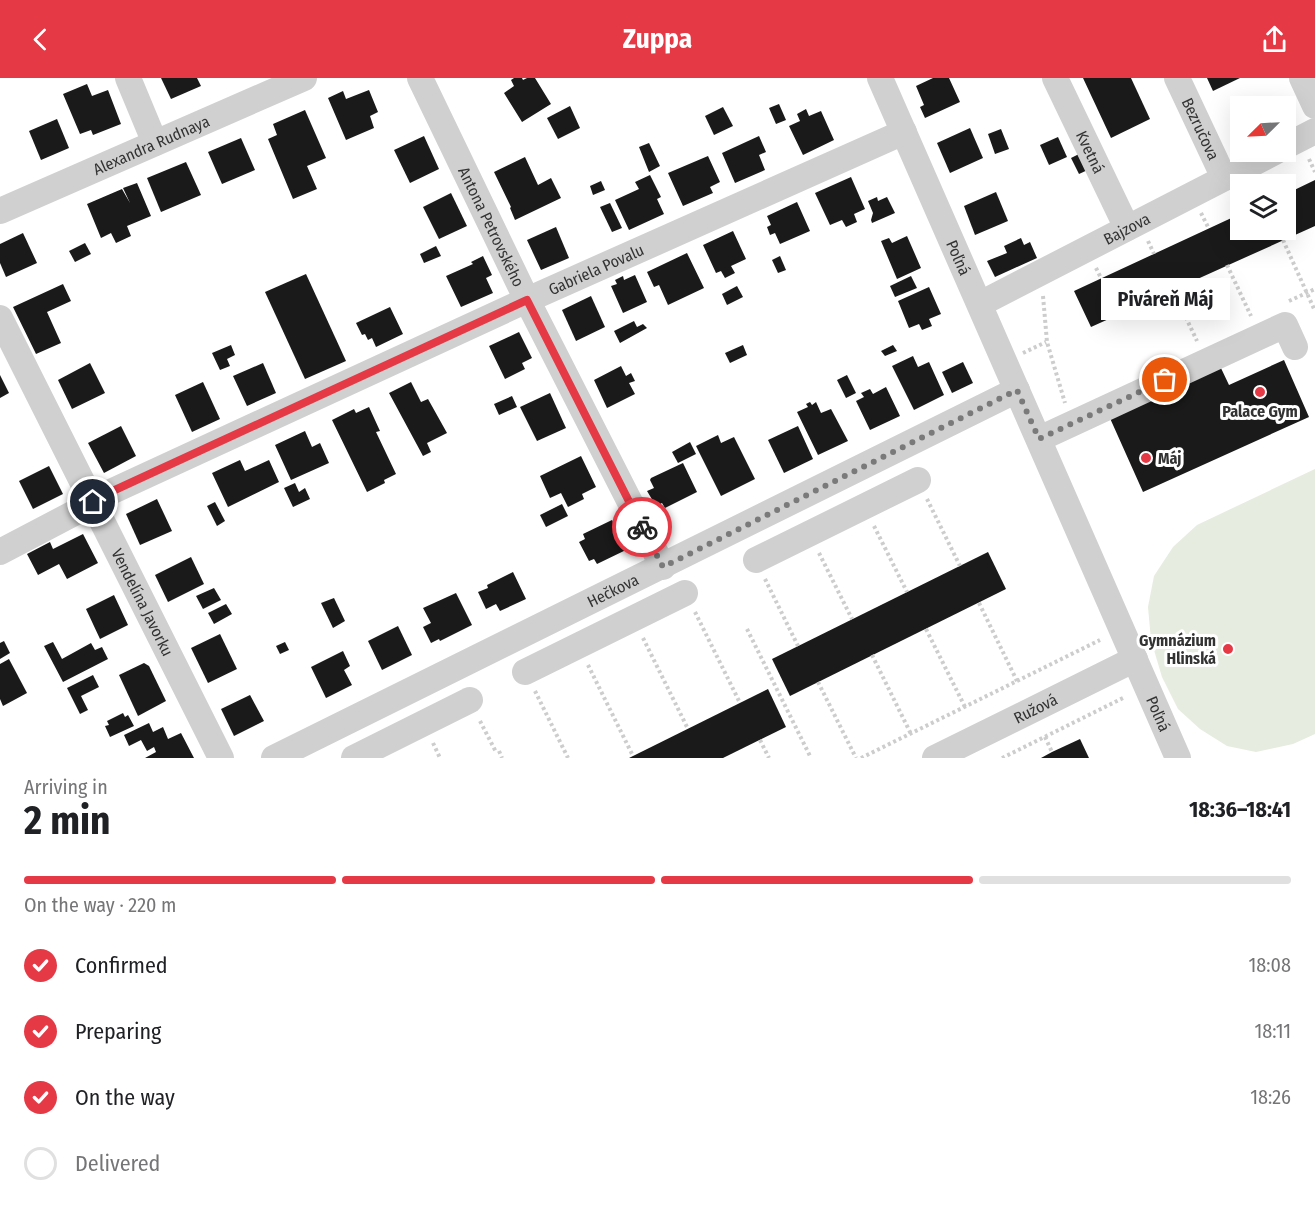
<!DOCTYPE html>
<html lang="en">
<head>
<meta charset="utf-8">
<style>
  :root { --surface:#fff; --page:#f6f6f6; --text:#202124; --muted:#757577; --line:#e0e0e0; --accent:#e63946 }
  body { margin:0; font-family:"Fira Sans Condensed",sans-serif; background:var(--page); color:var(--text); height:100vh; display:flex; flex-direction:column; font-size:22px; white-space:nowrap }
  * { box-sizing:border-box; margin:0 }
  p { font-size:20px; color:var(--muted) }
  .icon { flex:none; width:33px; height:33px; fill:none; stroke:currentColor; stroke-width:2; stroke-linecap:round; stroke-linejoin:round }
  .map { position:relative; height:680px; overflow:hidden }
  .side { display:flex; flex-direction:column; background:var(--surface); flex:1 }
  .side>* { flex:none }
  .needle { width:39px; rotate:246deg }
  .controls { position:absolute; left:1230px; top:18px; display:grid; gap:12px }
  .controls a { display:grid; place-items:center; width:66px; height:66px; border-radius:0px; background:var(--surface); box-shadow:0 6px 24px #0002; font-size:30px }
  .pin { position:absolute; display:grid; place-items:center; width:51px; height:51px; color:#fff; margin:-26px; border:3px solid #fff; border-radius:50%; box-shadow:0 2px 6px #0007 }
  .courier { position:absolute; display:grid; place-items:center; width:60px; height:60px; margin:-30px; border:4px solid #e63946; border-radius:50%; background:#fff; color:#222; box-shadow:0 2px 8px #0007 }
  .bubble { position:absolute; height:42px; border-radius:0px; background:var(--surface); box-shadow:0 6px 24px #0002; font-size:20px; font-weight:700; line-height:42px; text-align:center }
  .overview em { font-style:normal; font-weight:700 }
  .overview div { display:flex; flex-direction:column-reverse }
  .overview { display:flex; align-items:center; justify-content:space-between; height:102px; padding:0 24px }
  h1 { font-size:39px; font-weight:700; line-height:45px }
  .bar { display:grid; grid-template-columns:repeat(4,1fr); gap:9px 6px; align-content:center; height:72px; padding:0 24px }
  .bar i { height:8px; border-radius:4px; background:var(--line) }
  .bar .on { background:var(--accent) }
  .bar p { grid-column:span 4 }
  ol { padding:0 24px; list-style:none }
  li { display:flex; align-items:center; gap:18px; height:66px }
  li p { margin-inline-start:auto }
  li .icon { padding:6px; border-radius:50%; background:var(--accent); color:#fff; stroke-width:4 }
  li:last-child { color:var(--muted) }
  li i { width:33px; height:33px; border:3px solid var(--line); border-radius:50% }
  header { display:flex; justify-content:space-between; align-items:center; height:78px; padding:0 24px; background:var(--accent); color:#fff; font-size:27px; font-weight:700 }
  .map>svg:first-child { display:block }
  .green { fill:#e6ecdf }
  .building { fill:#1a1a1a }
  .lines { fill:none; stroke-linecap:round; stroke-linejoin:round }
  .path { stroke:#cdcdcd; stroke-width:4; stroke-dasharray:3 3; stroke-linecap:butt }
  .minor { stroke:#d0d0d0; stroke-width:26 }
  .done { stroke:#7a7a7a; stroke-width:6; stroke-dasharray:0 10.8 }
  .route { stroke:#e63946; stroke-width:8 }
  .poi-dot { fill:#e63946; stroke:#fff; stroke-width:2 }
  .labels { text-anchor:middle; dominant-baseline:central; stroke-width:6; stroke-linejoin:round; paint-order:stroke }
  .street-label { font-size:16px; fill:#333; stroke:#fff }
  .poi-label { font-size:16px; font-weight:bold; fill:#333; stroke:#fff }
</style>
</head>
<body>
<header><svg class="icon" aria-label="back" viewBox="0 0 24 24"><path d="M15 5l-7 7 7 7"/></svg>Zuppa<svg class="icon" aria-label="share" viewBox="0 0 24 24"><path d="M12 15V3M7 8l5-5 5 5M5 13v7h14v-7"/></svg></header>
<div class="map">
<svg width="1315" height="680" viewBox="0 0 1315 680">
  <rect width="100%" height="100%" fill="#fff"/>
  <!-- green -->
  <path class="green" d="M1315,391V656L1293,666L1256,674L1227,668L1200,651L1178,631L1162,599L1151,562L1148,529L1154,498L1173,469L1197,447Z"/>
  <!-- building -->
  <g class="building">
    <path d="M161,0H197L201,8L171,21Z"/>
    <path d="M514,0H522L523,2L527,0H535L551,26L522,44L504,15L514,8L511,2Z"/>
    <path d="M933,0H949L960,24L925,40L920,29L924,27L916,8Z"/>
    <path d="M1083,0H1131L1150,41L1111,60Z"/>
    <path d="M1207,0H1240L1213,13Z"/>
    <path d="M87,6L92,18L108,12L121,46L93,57L91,52L80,56L63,16Z"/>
    <path d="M369,12L378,34L370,38L374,50L346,62L328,20L343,13L346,21Z"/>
    <path d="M779,26L786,42L776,46L769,30Z"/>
    <path d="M570,28L580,50L558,61L547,40Z"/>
    <path d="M723,29L733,48L714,57L705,38Z"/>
    <path d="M806,31L809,38L821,33L834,62L803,77L789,48L800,43L797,36Z"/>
    <path d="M305,32L326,80L307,88L317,111L293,121L268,61L277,57L273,46Z"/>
    <path d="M57,41L69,70L41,82L29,53Z"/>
    <path d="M970,50L983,80L950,95L937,65Z"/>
    <path d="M1001,51L1009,71L995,76L988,56Z"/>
    <path d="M424,58L439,91L410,105L394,72Z"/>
    <path d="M759,58L766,74L759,77L765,92L735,105L722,75Z"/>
    <path d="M1058,59L1067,79L1049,87L1040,67Z"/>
    <path d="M241,60L255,92L222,106L208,74Z"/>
    <path d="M649,65L660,88L649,94L639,69Z"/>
    <path d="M1085,73L1092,90L1079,96L1071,80Z"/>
    <path d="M708,78L720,104L710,109L713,115L683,128L668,95Z"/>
    <path d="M525,79L538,107L551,100L561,120L515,142L510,130L511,129L494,94Z"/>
    <path d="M186,84L201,117L161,134L147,100Z"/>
    <path d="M650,97L661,119L657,121L664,136L629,152L615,122L639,111L635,104Z"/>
    <path d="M851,99L865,131L854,136L857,144L846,149L842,142L830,147L815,115Z"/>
    <path d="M1315,102V148L1091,249L1074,213L1240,136V152H1286V116Z"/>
    <path d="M601,103L605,112L593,117L590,108Z"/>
    <path d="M137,105L151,138L127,148L131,158L116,165L111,155L101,160L87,126L122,111L130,125L123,110Z"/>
    <path d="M996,114L1008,143L975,157L964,128Z"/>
    <path d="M451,115L467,148L439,161L423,129Z"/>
    <path d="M877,119L878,123L887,119L895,135L872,145L871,142L873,135L868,123Z"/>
    <path d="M797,124L810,153L780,166L775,155L770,157L767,149L771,147L767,138Z"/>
    <path d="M610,125L622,150L612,154L600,129Z"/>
    <path d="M556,149L569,180L541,192L527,162Z"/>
    <path d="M733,153L746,181L731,188L735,195L725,200L721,193L716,195L703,167Z"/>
    <path d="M23,155L37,185L6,199L0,185V166Z"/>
    <path d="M907,158L921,190L897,201L881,163L889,160L892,165Z"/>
    <path d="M1021,160L1024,167L1030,164L1037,180L995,199L987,183L1007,175L1004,168Z"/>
    <path d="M85,165L91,176L75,184L69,173Z"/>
    <path d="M436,168L441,178L424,185L420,176Z"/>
    <path d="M687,175L704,210L668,227L659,207L654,209L647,194Z"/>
    <path d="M483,178L492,197L486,200L493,215L461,229L446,198L473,186L471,184Z"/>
    <path d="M780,178L786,192L778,195L772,182Z"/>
    <path d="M306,196L346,283L305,301L265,214Z"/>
    <path d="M635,197L647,224L623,235L611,208L617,206L615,202L623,198L624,202Z"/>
    <path d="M911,198L917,210L895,219L890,208Z"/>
    <path d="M63,206L71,223L47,234L61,265L36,276L13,229Z"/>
    <path d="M737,208L743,219L727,227L722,216Z"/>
    <path d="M929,209L941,236L929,241L932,248L922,252L919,246L909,250L898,223Z"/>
    <path d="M591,218L605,249L576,263L562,232Z"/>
    <path d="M390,229L403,256L376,269L372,260L368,262L365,256L362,257L356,245Z"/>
    <path d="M634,243L637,249L643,246L647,250L620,265L614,253Z"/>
    <path d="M519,254L532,280L522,285L525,291L505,301L489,268Z"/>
    <path d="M231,267L235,277L227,281L230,288L220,292L212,275Z"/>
    <path d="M743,267L747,277L730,285L725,275Z"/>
    <path d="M893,267L897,273L885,278L881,273Z"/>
    <path d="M913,278L918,289L929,284L944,317L914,332L892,288Z"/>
    <path d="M1284,282L1309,339L1143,414L1109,338L1220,288L1229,307Z"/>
    <path d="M963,284L973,305L952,315L942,294Z"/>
    <path d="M90,285L105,315L72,331L58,302Z"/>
    <path d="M263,285L276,315L247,328L233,298Z"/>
    <path d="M621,288L626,298L631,295L635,303L629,305L635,316L607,330L594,302Z"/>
    <path d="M0,297L9,315L0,320Z"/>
    <path d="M847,297L856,315L846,320L837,302Z"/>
    <path d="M203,304L220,341L192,354L175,317Z"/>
    <path d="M411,304L421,324L428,321L447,355L427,365L431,374L423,378L389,315Z"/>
    <path d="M886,309L900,338L870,352L856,323L864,319L861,315L870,311L873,316Z"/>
    <path d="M550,315L566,350L537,363L520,329Z"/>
    <path d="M512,318L517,329L499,337L494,326Z"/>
    <path d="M810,324L812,327L816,324L821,335L831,331L848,363L818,377L797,334L808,329L806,326Z"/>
    <path d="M369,329L380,353L376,354L396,396L384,402L385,405L367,414L332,342L354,331L356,335Z"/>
    <path d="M121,348L136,378L104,395L88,365Z"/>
    <path d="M798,348L813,381L784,395L768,362Z"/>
    <path d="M305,353L312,369L320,365L329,385L291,402L275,367Z"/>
    <path d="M718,357L721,365L734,359L755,401L721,418L696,368Z"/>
    <path d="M690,364L696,376L678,385L672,374Z"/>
    <path d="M581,378L596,409L582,416L584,421L568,429L561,415L550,420L540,398Z"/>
    <path d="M240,382L245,393L269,382L279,404L228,429L212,395Z"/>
    <path d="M683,385L697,414L665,430L662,425L656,428L647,413L654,410L650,402L651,400Z"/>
    <path d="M49,388L63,416L33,431L19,403Z"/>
    <path d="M295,405L299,414L305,410L310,421L293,429L284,410Z"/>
    <path d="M157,421L172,453L140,467L126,436Z"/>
    <path d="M215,424L225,443L217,448L207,428Z"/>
    <path d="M562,426L568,438L546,449L540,437Z"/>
    <path d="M612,442L628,471L597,486L594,481L589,483L579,464L585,461L583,456Z"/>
    <path d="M83,456L98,485L67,501L59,486L38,497L27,476L50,464L53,471Z"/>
    <path d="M988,474L1006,511L790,618L772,581Z"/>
    <path d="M191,479L204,506L168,524L155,497Z"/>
    <path d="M513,494L526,521L500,533L496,526L486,531L478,514L488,510L487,507Z"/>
    <path d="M214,510L221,522L203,531L196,518Z"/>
    <path d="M456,515L472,547L440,563L439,561L431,565L423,549L431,545L423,530Z"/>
    <path d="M114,517L128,547L100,561L86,531Z"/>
    <path d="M334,520L345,543L333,550L321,525Z"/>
    <path d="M226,526L232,536L214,546L208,535Z"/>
    <path d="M398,548L412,577L382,592L368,563Z"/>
    <path d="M220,556L237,591L208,605L191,570Z"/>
    <path d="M4,563L10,575L0,581V565Z"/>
    <path d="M53,564L62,581L91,565L95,572L102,569L108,581L63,604L44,568Z"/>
    <path d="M285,564L289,572L280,576L276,568Z"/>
    <path d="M343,573L350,588L344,592L352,607L326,620L311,589Z"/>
    <path d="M9,581L27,615L3,628L0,621V586Z"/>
    <path d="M144,585L149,588L166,623L138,638L119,597Z"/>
    <path d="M93,597L99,609L81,618L88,632L80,636L67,610Z"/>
    <path d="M768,611L786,649L723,680H629Z"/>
    <path d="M250,617L264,643L234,658L221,631Z"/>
    <path d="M123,635L125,639L128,637L134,648L110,659L105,648L109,647L107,643Z"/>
    <path d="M149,645L153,654L163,649L168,661L181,655L194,680H145L156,674L154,669L147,673L141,662L129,668L124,657Z"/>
    <path d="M1080,661L1089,680H1041L1052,674Z"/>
  </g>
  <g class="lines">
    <!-- path -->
    <g class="path">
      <path d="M1309,81L1315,94"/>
      <path d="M1201,135L1209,151"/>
      <path d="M1283,162L1315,233"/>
      <path d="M1148,163L1154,176"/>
      <path d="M1227,187L1251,238"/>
      <path d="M1096,190L1101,200"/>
      <path d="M1173,212L1197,263"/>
      <path d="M1043,218L1047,264L1065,325"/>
      <path d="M1289,223L1315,211"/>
      <path d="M1023,275L1046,264"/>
      <path d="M927,421L960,488"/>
      <path d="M874,448L907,514"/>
      <path d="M819,475L852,541"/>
      <path d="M765,501L798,568"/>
      <path d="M979,525L1017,603"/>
      <path d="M695,534L740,625"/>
      <path d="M747,551L811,680"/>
      <path d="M926,551L965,629"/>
      <path d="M643,560L688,651"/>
      <path d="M872,577L911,656"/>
      <path d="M588,587L633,678"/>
      <path d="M818,604L856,680"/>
      <path d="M535,613L568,680"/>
      <path d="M480,643L496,674"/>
      <path d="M1045,659L1052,674"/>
      <path d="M760,662L769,680"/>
      <path d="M433,665L440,680"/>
      <path d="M499,673L502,680"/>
      <path d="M861,680L1100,562"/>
      <path d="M1002,680L1125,619"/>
    </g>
    <!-- minor -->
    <g class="minor">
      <path d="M128,0L155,65"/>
      <path id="s1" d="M420,0L527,222L663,489"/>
      <path id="s2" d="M880,0L1178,680"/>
      <path id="s3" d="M1055,0L1127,150"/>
      <path id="s4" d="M1177,0L1224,100"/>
      <path d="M1302,0L1315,28"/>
      <path d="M1286,68L1315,53"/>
      <path id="s5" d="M0,133L304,0"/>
      <path id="s6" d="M980,226L1275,74"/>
      <path id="s7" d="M0,240L221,680"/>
      <path d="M1039,361L1285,247L1295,269"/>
      <path id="s8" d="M0,474L78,433L104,417L527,222L904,54"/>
      <path d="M756,482L918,402"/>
      <path d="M525,594L685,515"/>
      <path id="s9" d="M274,680L1017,312"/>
      <path d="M354,680L470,622"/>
      <path id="s10" d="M935,680L1135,581"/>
    </g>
  </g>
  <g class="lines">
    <!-- done -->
    <path class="done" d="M642,449L663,489L1017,312L1039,361L1165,302"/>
    <!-- route -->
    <path class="route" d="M93,424L104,417L527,222L642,449"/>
  </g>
  <!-- markers -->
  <g class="poi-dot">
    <circle cx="1260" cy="314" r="6"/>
    <circle cx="1146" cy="380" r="6"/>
    <circle cx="1228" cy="571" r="6"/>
  </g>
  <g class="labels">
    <!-- street labels -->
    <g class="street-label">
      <text stroke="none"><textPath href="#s4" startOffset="56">Bezručova</textPath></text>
      <text stroke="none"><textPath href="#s5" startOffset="165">Alexandra Rudnaya</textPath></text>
      <text stroke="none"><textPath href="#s3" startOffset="82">Kvetná</textPath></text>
      <text stroke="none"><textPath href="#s1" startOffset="165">Antona Petrovského</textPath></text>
      <text stroke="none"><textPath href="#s6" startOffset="165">Bajzova</textPath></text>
      <text stroke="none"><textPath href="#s2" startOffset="196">Poľná</textPath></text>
      <text stroke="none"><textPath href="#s8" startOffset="660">Gabriela Povalu</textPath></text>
      <text stroke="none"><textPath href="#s9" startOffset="378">Hečkova</textPath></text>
      <text stroke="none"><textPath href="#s7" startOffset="318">Vendelína Javorku</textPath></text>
      <text stroke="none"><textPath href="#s10" startOffset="112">Ružová</textPath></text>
      <text stroke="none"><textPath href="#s2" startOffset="694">Poľná</textPath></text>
    </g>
    <!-- poi labels -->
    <g class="poi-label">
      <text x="1260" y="333">Palace Gym</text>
      <text x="1158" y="380" text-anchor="start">Máj</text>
      <text x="1216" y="562" text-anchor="end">Gymnázium<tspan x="1216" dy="18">Hlinská</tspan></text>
    </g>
  </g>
</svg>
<div class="controls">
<a><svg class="needle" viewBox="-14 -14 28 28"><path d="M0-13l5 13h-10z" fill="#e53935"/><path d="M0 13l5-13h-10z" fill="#757577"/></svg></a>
<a><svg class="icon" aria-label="layers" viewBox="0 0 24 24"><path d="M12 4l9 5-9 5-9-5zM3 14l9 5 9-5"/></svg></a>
</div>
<div class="pin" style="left:1165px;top:302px;background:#ea580c"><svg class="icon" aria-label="bag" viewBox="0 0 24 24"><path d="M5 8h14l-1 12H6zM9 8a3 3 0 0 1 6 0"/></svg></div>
<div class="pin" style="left:93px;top:424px;background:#1f2937"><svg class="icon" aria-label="home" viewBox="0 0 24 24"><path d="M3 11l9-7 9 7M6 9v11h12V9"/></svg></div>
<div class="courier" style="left:642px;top:449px"><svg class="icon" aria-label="bike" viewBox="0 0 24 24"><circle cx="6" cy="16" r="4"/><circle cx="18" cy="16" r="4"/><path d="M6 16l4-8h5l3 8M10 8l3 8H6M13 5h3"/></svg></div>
<div class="bubble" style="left:1101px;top:200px;width:129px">Piváreň Máj</div>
</div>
<section class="side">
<div class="overview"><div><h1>2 min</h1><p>Arriving in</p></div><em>18:36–18:41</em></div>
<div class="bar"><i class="on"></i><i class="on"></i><i class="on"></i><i></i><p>On the way · 220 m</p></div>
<ol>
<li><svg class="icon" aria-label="check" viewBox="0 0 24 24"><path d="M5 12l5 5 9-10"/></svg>Confirmed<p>18:08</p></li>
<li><svg class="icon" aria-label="check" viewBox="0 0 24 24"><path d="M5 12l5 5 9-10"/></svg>Preparing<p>18:11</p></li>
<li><svg class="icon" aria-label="check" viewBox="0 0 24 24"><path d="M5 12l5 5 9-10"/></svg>On the way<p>18:26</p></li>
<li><i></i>Delivered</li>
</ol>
</section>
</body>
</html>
